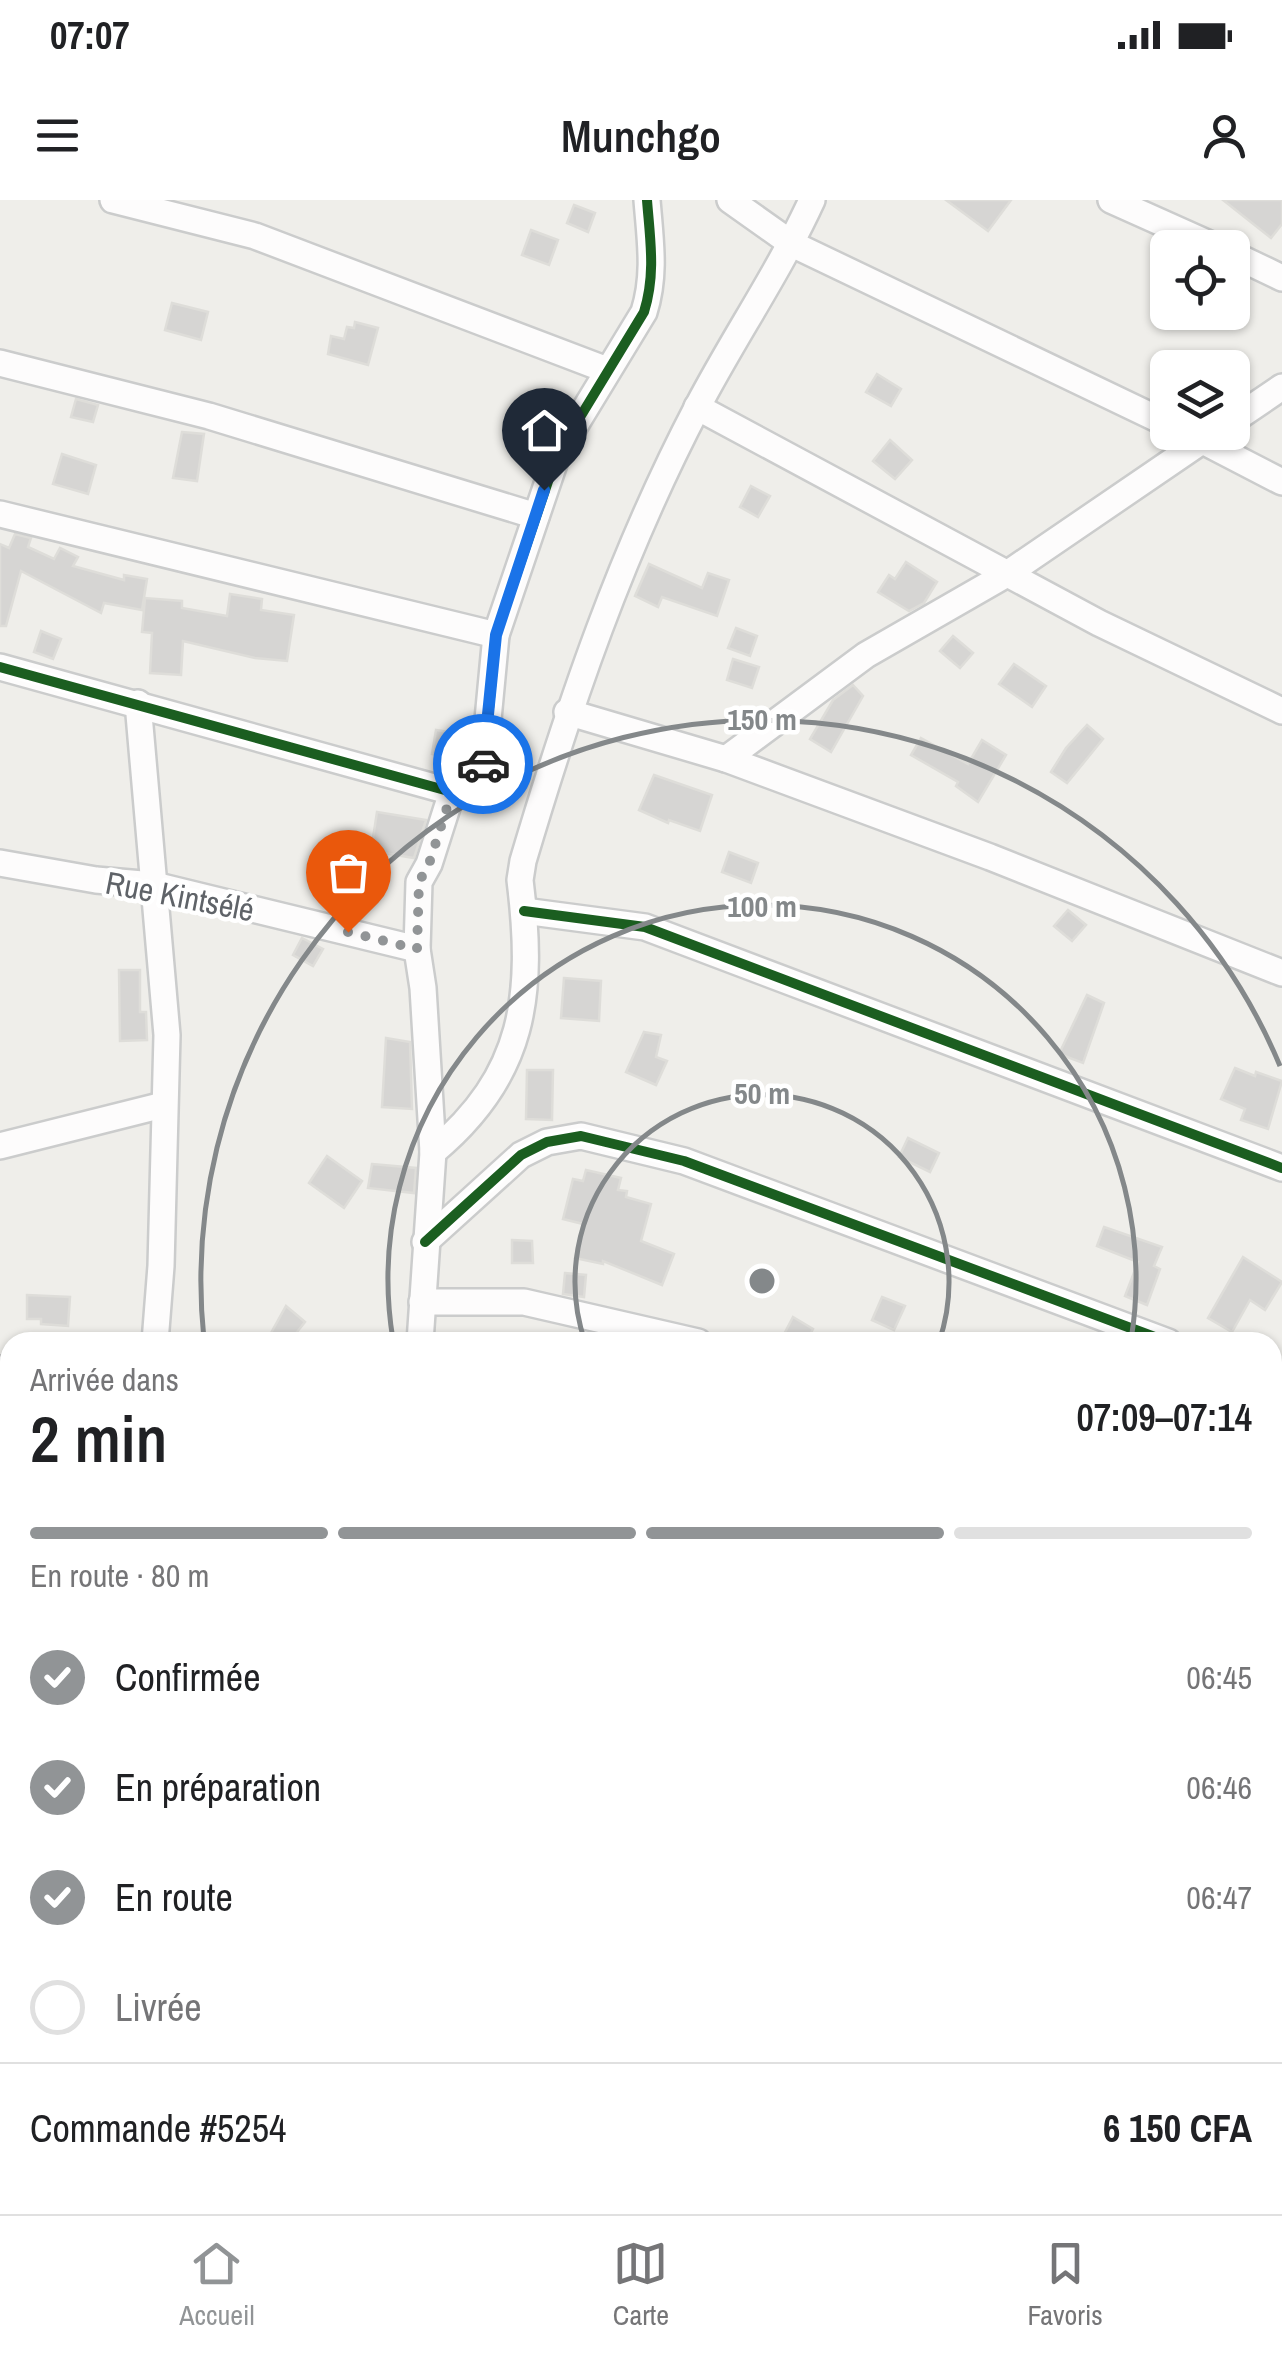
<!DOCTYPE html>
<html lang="fr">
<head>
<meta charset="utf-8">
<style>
  :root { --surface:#fff; --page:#f2f2f2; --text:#202124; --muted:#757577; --line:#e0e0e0; --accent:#919496 }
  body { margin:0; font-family:"Archivo Narrow",sans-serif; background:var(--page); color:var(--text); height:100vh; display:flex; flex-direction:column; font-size:38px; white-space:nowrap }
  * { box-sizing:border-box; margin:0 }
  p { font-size:32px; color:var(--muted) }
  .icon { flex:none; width:55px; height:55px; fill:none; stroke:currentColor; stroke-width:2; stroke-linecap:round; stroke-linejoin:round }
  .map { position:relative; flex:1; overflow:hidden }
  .panel { position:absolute; left:0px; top:1132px; width:1282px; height:882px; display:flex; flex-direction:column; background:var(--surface); border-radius:30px 30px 0 0; box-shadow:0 2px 8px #0004 }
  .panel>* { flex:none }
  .fabs { position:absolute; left:1150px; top:30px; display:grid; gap:20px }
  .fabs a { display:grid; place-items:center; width:100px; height:100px; border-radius:15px; background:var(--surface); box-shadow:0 2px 8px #0004; font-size:50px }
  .pin { position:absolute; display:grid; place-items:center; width:85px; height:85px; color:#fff; margin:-102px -42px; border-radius:50% 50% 50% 0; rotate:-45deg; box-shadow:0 0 10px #0007 }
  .pin .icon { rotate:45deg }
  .courier { position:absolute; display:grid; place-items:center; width:100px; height:100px; margin:-50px; border:8px solid #1a73e8; border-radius:50%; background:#fff; color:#222; box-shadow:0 2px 12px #0007 }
  .overview em { font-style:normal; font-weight:600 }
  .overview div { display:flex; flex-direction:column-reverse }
  .overview { display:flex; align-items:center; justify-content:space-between; height:170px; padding:0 30px }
  h1 { font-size:65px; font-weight:600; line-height:75px }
  .bar { display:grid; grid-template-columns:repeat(4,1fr); gap:15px 10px; align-content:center; height:120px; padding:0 30px }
  .bar i { height:12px; border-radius:8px; background:var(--line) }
  .bar .selected { background:var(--accent) }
  .bar p { grid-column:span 4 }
  .line { display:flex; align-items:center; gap:25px; padding:0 30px; border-top:2px solid var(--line) }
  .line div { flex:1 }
  ol { padding:0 30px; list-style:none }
  li { display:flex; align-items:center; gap:30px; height:110px }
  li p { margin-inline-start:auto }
  li .icon { padding:10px; border-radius:50%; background:var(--accent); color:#fff; stroke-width:4 }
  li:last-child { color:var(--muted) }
  li i { width:55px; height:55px; border:5px solid var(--line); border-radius:50% }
  .status { display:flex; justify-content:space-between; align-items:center; height:70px; padding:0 50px; background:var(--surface); direction:ltr }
  .status svg { height:28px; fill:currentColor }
  header { display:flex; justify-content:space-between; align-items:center; height:130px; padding:0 30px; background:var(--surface); font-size:45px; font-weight:600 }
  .dock { display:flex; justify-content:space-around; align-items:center; height:140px; border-top:2px solid var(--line); background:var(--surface); font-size:28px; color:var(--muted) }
  .dock a { display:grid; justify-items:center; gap:5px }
  .dock .selected { color:var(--accent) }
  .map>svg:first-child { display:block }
  .building { fill:#d6d5d3; stroke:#deddd9; stroke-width:2.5 }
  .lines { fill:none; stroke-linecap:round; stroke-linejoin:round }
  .street-casing { stroke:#cbcccc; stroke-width:30 }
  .street { stroke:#fdfcfc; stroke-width:25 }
  .cycleway-casing { stroke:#fff; stroke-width:16 }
  .cycleway { stroke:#1b5e20; stroke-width:10 }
  .done { stroke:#919496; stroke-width:10; stroke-dasharray:0 18 }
  .route { stroke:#1a73e8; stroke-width:12 }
  .ring { fill:none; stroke:#84888a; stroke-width:5 }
  .labels { text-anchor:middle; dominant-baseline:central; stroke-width:9; stroke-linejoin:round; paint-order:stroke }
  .street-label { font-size:32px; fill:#5f6368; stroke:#fff }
  .centre { fill:#84888a; stroke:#fff; stroke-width:5 }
  .ring-label { font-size:30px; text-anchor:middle; font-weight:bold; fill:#84888a; stroke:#fff; stroke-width:9; stroke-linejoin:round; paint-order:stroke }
</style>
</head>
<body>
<div class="status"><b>07:07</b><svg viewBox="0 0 49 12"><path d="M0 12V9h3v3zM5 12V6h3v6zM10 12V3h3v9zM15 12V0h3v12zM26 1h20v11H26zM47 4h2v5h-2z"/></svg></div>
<header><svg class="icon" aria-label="menu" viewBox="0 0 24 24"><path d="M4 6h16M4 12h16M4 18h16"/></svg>Munchgo<svg class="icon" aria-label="person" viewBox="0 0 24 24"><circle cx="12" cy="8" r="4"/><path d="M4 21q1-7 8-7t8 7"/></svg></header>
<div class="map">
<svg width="1282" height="2014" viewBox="0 0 1282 2014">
  <rect width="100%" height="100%" fill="#efeeea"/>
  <!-- building -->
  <g class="building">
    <path d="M946,0H1011L988,31Z"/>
    <path d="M1223,0H1282V24L1271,38Z"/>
    <path d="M574,5L595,13L588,32L567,23Z"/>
    <path d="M531,30L558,40L549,65L522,55Z"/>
    <path d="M172,103L208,112L201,140L165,130Z"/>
    <path d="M355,122L378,128L368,165L328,154L331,136L344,139L347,127L354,128Z"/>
    <path d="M877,174L901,189L891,206L866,192Z"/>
    <path d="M76,199L98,205L93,222L71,217Z"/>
    <path d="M182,232L204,234L197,281L173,278Z"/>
    <path d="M890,240L912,260L895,279L873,261Z"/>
    <path d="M62,254L96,265L88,294L53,284Z"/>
    <path d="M751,286L770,296L758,317L740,307Z"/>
    <path d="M15,334L31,338L28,347L54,359L60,348L78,357L73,366L124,380V375L147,379L142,410L104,403L101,413L21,371L6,426H0V344L9,348Z"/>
    <path d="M906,362L937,382L924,403L909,411L878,392L889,375L895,379Z"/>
    <path d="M649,364L702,388L708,373L729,380L717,416L662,397L658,407L635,396Z"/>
    <path d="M230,394L262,399L261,410L294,415L287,461L255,458L183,441L181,475L150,473L152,433L142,432L145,398L182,401V408L227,416Z"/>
    <path d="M736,428L757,436L750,456L728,448Z"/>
    <path d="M41,431L61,439L53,459L34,452Z"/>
    <path d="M953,436L973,453L960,468L940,451Z"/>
    <path d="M733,459L759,467L752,488L727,480Z"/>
    <path d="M1014,464L1046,486L1032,507L999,484Z"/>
    <path d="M853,485L863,496L831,552L810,539L833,500Z"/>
    <path d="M1087,525L1103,539L1067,583L1051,572L1066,548Z"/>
    <path d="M436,530L456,533L452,558L432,554Z"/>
    <path d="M921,538L968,564L982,540L1006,555L978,602L956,586L958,582L911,555Z"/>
    <path d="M654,575L712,595L700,631L669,620L668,623L639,610Z"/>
    <path d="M377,612L426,620L414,658L371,651Z"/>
    <path d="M729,652L758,663L751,683L722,672Z"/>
    <path d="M1068,710L1086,725L1072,741L1054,726Z"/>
    <path d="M302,738L323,749L313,766L293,755Z"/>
    <path d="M119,770H140V812H146L147,840L120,841Z"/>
    <path d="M564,778L601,781L599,821L561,818Z"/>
    <path d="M1087,795L1104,803L1083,863L1059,854Z"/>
    <path d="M644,832L661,835L656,857L667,861L656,885L626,872Z"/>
    <path d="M386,838L410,842L412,909L382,907Z"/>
    <path d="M1235,868L1255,876L1256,872L1282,881L1268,929L1241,920L1245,909L1221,899Z"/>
    <path d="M527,870H553L552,920L526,919Z"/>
    <path d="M908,938L939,953L930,972L899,957Z"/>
    <path d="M327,956L362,981L344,1008L309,983Z"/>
    <path d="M372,964L416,968L414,993L368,988Z"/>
    <path d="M586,970L621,978L618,990L627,991L626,997L651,1004L641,1041L674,1054L662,1085L603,1061V1064L575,1058L583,1024L563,1019L573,979L583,981Z"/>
    <path d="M1104,1027L1162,1047L1154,1066L1160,1069L1147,1105L1125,1096L1138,1062L1097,1046Z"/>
    <path d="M512,1040L532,1041L533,1063H512Z"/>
    <path d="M1243,1057L1282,1082L1265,1110L1250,1100L1232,1132L1208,1118Z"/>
    <path d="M565,1073L586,1075L584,1097L563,1094Z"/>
    <path d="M27,1095L70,1097L68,1126L41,1124V1119H27Z"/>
    <path d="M882,1097L905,1106L894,1130L872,1120Z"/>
    <path d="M286,1106L305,1122L289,1142H266Z"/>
    <path d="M793,1117L813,1129L806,1142H780Z"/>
  </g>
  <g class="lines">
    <defs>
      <g id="street">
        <path d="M113,0L255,36L607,170"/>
        <path d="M730,0L792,44L1168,224"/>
        <path d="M1111,0L1218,48"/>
        <path d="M1232,54L1282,78"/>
        <path d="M0,163L209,216L536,316"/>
        <path d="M697,207L1099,423L1282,511"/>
        <path d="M1232,221L1282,187"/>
        <path d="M1193,236L1282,282"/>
        <path d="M0,314L496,435"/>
        <path d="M0,467L452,592L472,587L483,572L496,435L557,255L644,112C656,74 650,39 647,0"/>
        <path d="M138,503L167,835L161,1066L155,1142"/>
        <path d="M567,512L726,559L990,657L1282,773"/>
        <path d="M726,559L866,455L1007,374L1215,232"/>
        <path d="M0,663L96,680L154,685L417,749"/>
        <path d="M524,711L645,727L1282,968"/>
        <path d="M0,946L163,905"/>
        <path d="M433,952C526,875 534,794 520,680L523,661C570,503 621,353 698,206C734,137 779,72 812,0"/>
        <path d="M425,1042L521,955L547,942L581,936L684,961L1168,1142"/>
        <path d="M422,1102H524L698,1142"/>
        <path d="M420,1142L433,952L423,788L417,749L419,682L429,664L452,592"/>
        <path d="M0,1169L10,1172"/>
        <path d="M1272,1180L1282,1184"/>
        <path d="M0,1338L10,1341"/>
        <path d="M1272,1370L1282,1372"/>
        <path d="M0,1525L10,1528"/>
        <path d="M1272,1558L1282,1561"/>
        <path d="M1272,1675L1282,1679"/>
        <path d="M0,1679L10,1681"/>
        <path d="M1272,1840L1282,1844"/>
        <path d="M0,1869L10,1872"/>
        <path d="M0,1985H10"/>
        <path d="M1272,1994L1282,1998"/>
        <path d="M879,2005L896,2014"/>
        <path d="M184,2014L191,2005"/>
      </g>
    </defs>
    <!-- street casing -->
    <use href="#street" class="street-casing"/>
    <!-- street -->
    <use href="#street" class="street"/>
    <defs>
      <g id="cycleway">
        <path d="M0,467L452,592L472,587L483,572L496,435L557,255L644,112C656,74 650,39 647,0"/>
        <path d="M524,711L645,727L1282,968"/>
        <path d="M425,1042L521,955L547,942L581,936L684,961L1168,1142"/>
      </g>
    </defs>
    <!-- cycleway casing -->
    <use href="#cycleway" class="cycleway-casing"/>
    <!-- cycleway -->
    <use href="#cycleway" class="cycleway"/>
  </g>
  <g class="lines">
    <!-- done -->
    <path class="done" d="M348,732L417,749L419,682L429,664L452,592L472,587L483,572V564"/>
    <!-- route -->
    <path class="route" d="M483,564L496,435L544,290"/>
  </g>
  <!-- distance rings -->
  <g class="ring">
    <path d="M585 1142A187 187 0 1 1 939 1142"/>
    <path d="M393 1140A374 374 0 1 1 1131 1140"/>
    <path d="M204 1140A561 561 0 0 1 1280 866"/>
  </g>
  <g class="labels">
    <!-- street labels -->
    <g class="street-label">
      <text transform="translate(180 696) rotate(11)">Rue Kintsélé</text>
    </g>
  </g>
  <circle cx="762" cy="1081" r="15" class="centre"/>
  <g class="ring-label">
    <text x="762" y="530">150 m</text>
    <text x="762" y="717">100 m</text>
    <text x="762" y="904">50 m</text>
  </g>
</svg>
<div class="fabs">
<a><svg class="icon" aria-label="locate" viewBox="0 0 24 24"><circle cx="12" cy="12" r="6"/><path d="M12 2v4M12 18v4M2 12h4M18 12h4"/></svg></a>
<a><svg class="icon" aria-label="layers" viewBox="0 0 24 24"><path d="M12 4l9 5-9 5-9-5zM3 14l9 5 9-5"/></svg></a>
</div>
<div class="pin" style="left:348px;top:732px;background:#ea580c"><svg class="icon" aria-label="bag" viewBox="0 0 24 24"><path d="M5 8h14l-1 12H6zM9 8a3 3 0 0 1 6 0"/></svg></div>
<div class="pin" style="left:544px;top:290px;background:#1f2937"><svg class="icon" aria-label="home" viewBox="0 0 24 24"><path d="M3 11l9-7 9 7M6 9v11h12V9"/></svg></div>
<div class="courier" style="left:483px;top:564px"><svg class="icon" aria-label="car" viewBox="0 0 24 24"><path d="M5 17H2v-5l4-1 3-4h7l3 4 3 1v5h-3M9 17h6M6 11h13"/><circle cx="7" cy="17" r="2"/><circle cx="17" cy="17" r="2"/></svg></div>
<section class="panel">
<div class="overview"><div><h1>2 min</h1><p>Arrivée dans</p></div><em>07:09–07:14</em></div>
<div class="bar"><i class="selected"></i><i class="selected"></i><i class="selected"></i><i></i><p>En route · 80 m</p></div>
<ol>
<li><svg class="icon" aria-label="check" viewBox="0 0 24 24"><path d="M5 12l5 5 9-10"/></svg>Confirmée<p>06:45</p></li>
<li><svg class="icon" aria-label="check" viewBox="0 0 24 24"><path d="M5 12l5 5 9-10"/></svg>En préparation<p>06:46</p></li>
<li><svg class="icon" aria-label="check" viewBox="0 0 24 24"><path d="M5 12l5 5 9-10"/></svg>En route<p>06:47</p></li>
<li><i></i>Livrée</li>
</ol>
<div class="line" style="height:130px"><div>Commande #5254</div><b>6 150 CFA</b></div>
</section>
</div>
<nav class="dock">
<a class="selected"><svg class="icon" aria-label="home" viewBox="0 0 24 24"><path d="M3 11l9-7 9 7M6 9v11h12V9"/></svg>Accueil</a>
<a><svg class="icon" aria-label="map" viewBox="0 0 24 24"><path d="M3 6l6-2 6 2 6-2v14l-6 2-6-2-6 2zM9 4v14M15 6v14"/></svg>Carte</a>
<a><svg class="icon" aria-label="saved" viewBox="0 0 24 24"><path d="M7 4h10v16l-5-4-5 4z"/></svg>Favoris</a>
</nav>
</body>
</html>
